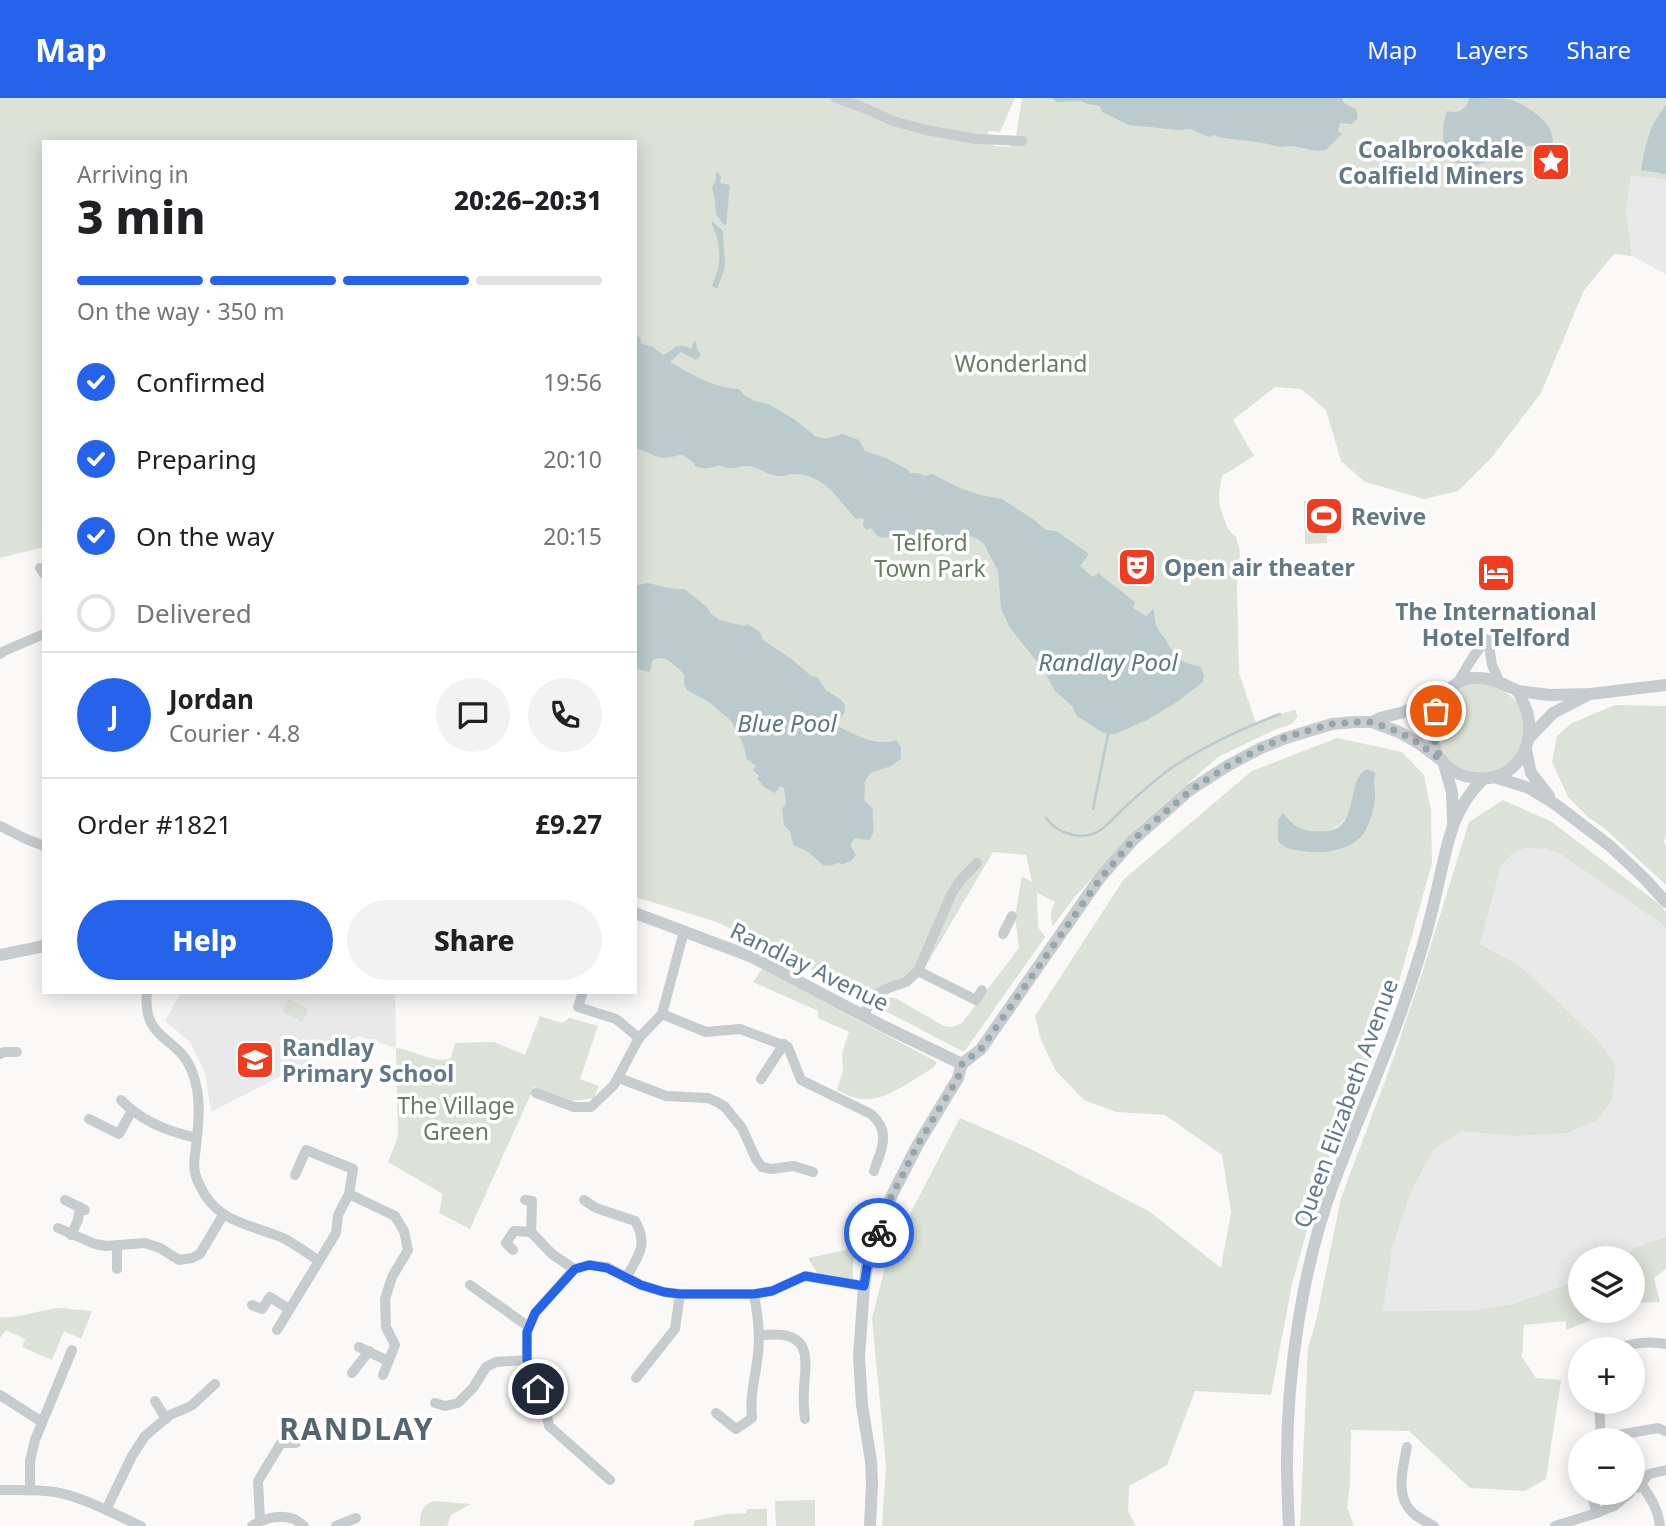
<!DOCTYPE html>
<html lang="en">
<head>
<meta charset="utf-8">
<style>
  :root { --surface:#fff; --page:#f2f2f2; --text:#202124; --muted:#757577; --line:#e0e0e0; --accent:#2563eb }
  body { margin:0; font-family:"Noto Sans",sans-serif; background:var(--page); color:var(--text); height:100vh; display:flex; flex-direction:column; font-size:26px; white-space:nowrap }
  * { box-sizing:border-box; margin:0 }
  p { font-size:23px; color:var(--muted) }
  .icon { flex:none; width:38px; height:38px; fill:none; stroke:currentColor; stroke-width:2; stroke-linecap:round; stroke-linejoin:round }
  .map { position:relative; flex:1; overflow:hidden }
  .sheet { position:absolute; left:42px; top:42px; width:595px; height:854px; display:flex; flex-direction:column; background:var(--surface); border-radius:0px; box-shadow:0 4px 18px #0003 }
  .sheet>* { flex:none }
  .controls { position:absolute; left:1568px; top:1148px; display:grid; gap:14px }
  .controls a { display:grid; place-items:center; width:77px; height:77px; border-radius:50%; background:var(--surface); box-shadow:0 4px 18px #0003; font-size:35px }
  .pin { position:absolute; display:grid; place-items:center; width:60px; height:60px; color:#fff; margin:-30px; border:4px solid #fff; border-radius:50%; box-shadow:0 2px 7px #0007 }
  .courier { position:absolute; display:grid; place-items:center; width:70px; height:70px; margin:-35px; border:5px solid #2563eb; border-radius:50%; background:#fff; color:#222; box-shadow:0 2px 9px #0007 }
  .summary em { font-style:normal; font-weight:800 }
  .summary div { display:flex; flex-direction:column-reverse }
  .summary { display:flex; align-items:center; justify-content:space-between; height:119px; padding:0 35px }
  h1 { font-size:46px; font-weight:800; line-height:52px }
  .bar { display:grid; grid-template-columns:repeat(4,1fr); gap:10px 7px; align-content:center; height:84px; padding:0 35px }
  .bar i { height:9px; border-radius:5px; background:var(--line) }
  .bar .current { background:var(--accent) }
  .bar p { grid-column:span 4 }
  .line { display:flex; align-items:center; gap:18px; padding:0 35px; border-top:2px solid var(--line) }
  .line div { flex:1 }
  .round { display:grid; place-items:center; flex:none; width:74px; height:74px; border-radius:37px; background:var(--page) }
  ol { padding:0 35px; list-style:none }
  li { display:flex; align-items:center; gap:21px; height:77px }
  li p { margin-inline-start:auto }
  li .icon { padding:7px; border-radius:50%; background:var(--accent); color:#fff; stroke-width:4 }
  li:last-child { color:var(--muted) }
  li i { width:38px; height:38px; border:4px solid var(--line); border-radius:50% }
  .primary-button { display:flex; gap:14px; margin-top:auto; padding:14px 35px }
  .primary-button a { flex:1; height:80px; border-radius:42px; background:var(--accent); color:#fff; font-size:28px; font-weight:800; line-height:80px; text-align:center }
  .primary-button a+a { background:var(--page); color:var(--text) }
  header { display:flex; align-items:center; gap:42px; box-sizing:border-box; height:98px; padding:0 35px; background:var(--accent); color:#fff }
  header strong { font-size:33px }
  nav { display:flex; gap:38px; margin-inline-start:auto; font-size:24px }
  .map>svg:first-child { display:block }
  .built { fill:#e8e9e8 }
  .green { fill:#dce2d8; fill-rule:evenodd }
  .water { fill:#bbcbcd }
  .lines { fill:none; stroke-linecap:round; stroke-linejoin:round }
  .stream { stroke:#bbcbcd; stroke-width:2.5 }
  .minor { stroke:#c7cccf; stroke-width:10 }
  .tertiary { stroke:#c7cccf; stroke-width:12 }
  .done { stroke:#97a6ad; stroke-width:7; stroke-dasharray:0 12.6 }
  .route { stroke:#2563eb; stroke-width:9 }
  .labels { text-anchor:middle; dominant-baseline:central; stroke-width:7; stroke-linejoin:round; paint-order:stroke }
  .poi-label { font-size:23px; font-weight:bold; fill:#627985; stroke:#fff; text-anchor:start }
  .park-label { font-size:23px; fill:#697b62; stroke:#fff }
  .street-label { font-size:23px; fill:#627985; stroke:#fff }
  .water-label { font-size:24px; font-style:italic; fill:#5d787e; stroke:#fff }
  .district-label { font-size:30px; font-weight:bold; letter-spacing:2px; fill:#55666f; stroke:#fff }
</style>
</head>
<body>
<header>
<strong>Map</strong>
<nav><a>Map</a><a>Layers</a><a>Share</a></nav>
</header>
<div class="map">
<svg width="1666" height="1428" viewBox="0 0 1666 1428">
  <rect width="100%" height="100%" fill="#faf9f7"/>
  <!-- built -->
  <g class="built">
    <path d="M1631,76L1666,82V176L1632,158L1626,110Z"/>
    <path d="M1525,750L1544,751L1560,756L1662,826L1666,831V1139L1636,1149L1622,1160H1580V1181L1513,1206L1474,1212L1383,1213L1362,1123L1519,867L1480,846L1501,768L1513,755Z"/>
    <path d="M181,894H395L396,950L358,938L211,1014L205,975L190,944L165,923Z"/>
  </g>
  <!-- green -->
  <g class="green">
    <path d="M0,0H1015L1000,34L988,33L987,44L995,48L1010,49L1016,39L1022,0H1666V82L1631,77L1626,111L1632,158L1614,156L1584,192L1541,295L1492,359L1458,393L1424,401L1365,384L1341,363L1326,312L1301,291L1275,289L1233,322L1254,358L1222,378L1219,395L1220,409L1228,431L1236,439L1240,454L1237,489L1239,575L1256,625L1293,612H1296L1297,619L1292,626L1274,632L1218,659L1136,731L1073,801L1053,828C1050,819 1050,813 1055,804L1037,795L1038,829L1045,839L964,954L872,906L876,898L895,900L944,928L952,929L962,925L1019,850L1015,818L1022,778L1032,784L1026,757L993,754L924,871L877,897L839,886L768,848L714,823L635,799V44H44V449L0,460Z"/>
    <path d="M1342,402L1344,432H1327V445L1305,446L1304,403Z"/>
    <circle cx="1480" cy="631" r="45"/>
    <path d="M1615,607L1666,608V737L1664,744L1666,748V787L1603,729L1589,720L1568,699L1552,664L1557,638L1572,625Z"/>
    <path d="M1337,640L1402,654L1424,677L1431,713L1432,765L1392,909L1324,1072L1292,1186L1271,1297L1195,1293L1167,1367L1129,1388L1128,1413L1136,1428H882L886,1368L872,1220L888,1158L960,1020L1031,1051L1150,1114L1221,1170L1231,1114L1222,1057L1165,1017L1116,1014L1084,1002L1056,973L1041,942L1035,918L1124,781L1252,673ZM1359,678L1373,680L1375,700L1320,755L1278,722L1283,715C1286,717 1288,721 1290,724C1296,730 1308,734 1316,734C1351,734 1352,705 1359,678Z"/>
    <path d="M1503,702L1552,724L1659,806L1666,814V831L1662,826L1560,756L1544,751L1525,750L1513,755L1501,768L1480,846L1519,867L1597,941L1616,968L1612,1001L1597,1023L1566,1035L1514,1038L1461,1033L1434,1051L1412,1091L1392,1150L1383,1213L1474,1212L1513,1206L1580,1181V1213H1609L1606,1216L1566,1232V1223L1524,1227L1522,1259L1536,1280L1561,1282L1546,1381L1525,1393L1470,1390L1409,1333L1351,1332L1350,1387L1347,1409L1354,1428H1300L1308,1250L1316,1223L1341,1100L1392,964L1423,872L1469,724Z"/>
    <path d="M762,871L937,964L933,970C910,983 880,1009 852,999C847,997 842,994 837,992L843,972L842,955L849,934L818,920V913L753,884Z"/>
    <path d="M289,901L309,912L302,924L282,913Z"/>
    <path d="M540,918L562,925L570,920L598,928L580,981L599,988L594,1000L573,1003L534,989L470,1131L439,1115L443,1096L388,1064L398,1039L396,950C413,951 434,967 451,960L455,945L494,944L525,957Z"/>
    <path d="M865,1102L871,1103L853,1163V1184L820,1179L808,1160L846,1152Z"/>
    <path d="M1666,1139V1171L1654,1180L1660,1204L1633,1205V1160H1622L1636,1149Z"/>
    <path d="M58,1210L92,1213L81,1241L64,1233L52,1262L22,1249L25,1241L6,1232L0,1240V1219C20,1221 38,1212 58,1210Z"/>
    <path d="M815,1402V1428H776L775,1403Z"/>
    <path d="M434,1403L471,1406L451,1417L447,1428H420C420,1416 421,1407 434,1403Z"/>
    <path d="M747,1411H767V1428H692L694,1427V1423L727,1416L746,1415Z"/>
  </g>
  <!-- water -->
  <g class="water">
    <path d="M1052,0H1342L1344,5L1356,11L1358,20L1352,26L1340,25L1338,32L1340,35H1343L1326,52L1318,53L1292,48L1281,49L1258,44L1223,40L1213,37L1209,39L1190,31L1178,32L1129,27L1102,14L1100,8L1088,6L1081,3L1057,4Z"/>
    <path d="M1469,0C1481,0 1496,0 1508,1C1526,6 1559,27 1552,49C1542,47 1530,47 1520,50C1506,53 1494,63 1480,66C1442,76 1438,39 1447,13C1458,16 1467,12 1469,0Z"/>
    <path d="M1666,7V76L1641,72C1645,47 1650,26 1666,7Z"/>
    <path d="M718,74L721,79L720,85L730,87L726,127H724L716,116L715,101L712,90L716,81V75Z"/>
    <path d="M712,123L723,133L725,169L717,191L712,188C719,170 722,159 717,140C715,133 712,130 712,123Z"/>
    <path d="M635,236L641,241L640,245L653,249L663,257C670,255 675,246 683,248C686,248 689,250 692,251L693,244L696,243L697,250L701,257L696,262L681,254L670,264C693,277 713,290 739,291L744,297L755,303L768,306L794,321L815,338L826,341L842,336L859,342L865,353L886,360L908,372L910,375H917L926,378L932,376L960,390L980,397L1002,401L1033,421L1046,432L1056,433L1089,456L1080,468L1093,479L1098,475L1135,504L1133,510L1146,518L1154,511C1154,518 1155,526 1159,533C1164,541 1162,534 1166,542C1176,561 1180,564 1201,569L1204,578L1203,584L1177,604L1147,622L1115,636H1108L1100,633L1077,618L1072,608L1055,593L1043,571L1010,530L1001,510L998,473L984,446L978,441L969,438L944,439L937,442L929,438L916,442C915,442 906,437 904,437C890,435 882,448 871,430L866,432L863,427L864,422L862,420L856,421C836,400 826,376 792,376C789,376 785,378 782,378C770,379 761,370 750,368C737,367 734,374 719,367C711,371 702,371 695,368L693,364L682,357C676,357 670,360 664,360C656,360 645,352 635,350Z"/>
    <path d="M647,485C660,487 672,492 684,491L707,509L711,516L720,522L744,528L747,526L760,534L763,542L794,563L811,578L817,579L826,592L841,602L845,607V614L836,625L839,629C860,638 874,649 897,642L901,650V661L891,668L870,675L864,685L865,689L864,702L873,711C871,724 878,732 869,742L855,740L850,747L856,757L851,763L843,766L837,765L830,768L823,767L807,753L793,747L790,733L784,727L782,711L786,705L784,690L780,688L775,695L764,689L757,680L759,678L753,672L756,668L747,661L743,646L731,623L709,604L687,592L684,586V576C675,568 664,554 652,563L651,571L649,574L635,570V488Z"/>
    <path d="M1367,671L1376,675C1372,684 1376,692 1375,701C1370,735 1359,750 1325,754C1317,755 1295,753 1287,750C1286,750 1279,744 1278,743V722L1283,715C1286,717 1288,721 1290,723C1300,734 1314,734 1327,733C1355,730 1349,695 1359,678C1359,678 1366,671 1367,671Z"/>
  </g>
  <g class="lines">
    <!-- stream -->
    <g class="stream">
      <path d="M1093,711L1108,636"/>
      <path d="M1046,720C1056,733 1072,740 1089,737C1103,734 1113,720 1123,711C1139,696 1155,681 1173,669C1206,647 1243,630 1280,616"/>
    </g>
    <!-- minor -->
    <g class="minor">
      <path d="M836,0L867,11L893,23L926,32L976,41L1022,43"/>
      <path d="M40,470L44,476"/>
      <path d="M1488,541L1492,567L1499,583"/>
      <path d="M0,556L4,553L44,536"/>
      <path d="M1458,584C1467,569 1475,553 1488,541"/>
      <path d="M0,728L26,741L44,748"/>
      <path d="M1003,836L1012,818"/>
      <path d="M918,873L976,902L982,892"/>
      <path d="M147,894C142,944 178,937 192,973C203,1002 198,1028 195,1057C193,1068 195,1079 200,1088C217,1125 250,1126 283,1140C295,1146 307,1155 319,1163"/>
      <path d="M583,894L578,909L616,921L639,940"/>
      <path d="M662,916L706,934L740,931L788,949L801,982L871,1016C892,1034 881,1052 874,1073"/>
      <path d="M863,916L878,895L891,889L906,884L918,873L951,797L959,784L977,765"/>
      <path d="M0,956L4,954H17"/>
      <path d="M619,980L666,998L708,1000L719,1005L725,1009L742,1030L756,1061L762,1069L771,1071L794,1068L813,1074"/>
      <path d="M761,981L784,946"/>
      <path d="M536,995L574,1009H591L614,987L639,940L662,916L684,833"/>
      <path d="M121,1002C141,1023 169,1034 197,1040"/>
      <path d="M89,1021L119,1036L131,1014"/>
      <path d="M349,1096L395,1118L404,1133L408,1152L392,1179L385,1201L386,1229L395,1247L383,1277"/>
      <path d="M65,1102L85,1112"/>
      <path d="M525,1102L532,1103L531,1134"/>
      <path d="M584,1102L596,1110L635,1123C649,1147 638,1158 626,1180"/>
      <path d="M58,1130L95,1146L106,1148L145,1145L160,1150L179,1162L192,1160L200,1156L223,1117"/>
      <path d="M71,1137L78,1122L80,1109"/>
      <path d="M117,1148V1171"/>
      <path d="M513,1152L506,1145L514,1133L531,1134L552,1156L574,1171"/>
      <path d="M470,1187L529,1229"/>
      <path d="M252,1207L262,1211L270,1199L289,1211"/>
      <path d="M277,1232L336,1135L338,1117L349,1096L353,1071L306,1052L295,1077"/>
      <path d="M759,1237C768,1237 779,1235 788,1238C813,1245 804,1274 804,1293C803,1302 804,1312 805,1321"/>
      <path d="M359,1249L388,1263"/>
      <path d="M1614,1251C1632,1246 1647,1242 1666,1246"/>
      <path d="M352,1275L369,1253"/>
      <path d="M636,1280L675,1231L680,1196"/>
      <path d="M0,1297L42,1324"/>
      <path d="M155,1303L166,1321"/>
      <path d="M1599,1304L1601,1342"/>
      <path d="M435,1305L445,1308L458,1305L473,1290L486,1269L496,1264L527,1262"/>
      <path d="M716,1315L736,1331L752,1320C750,1297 754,1286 757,1264C761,1241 758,1219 754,1196"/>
      <path d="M1602,1340L1658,1330L1665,1333"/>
      <path d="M1407,1349C1403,1369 1395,1397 1411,1413C1417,1420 1427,1424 1434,1428"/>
      <path d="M610,1382L549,1328L544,1303L531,1278L527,1262V1234L535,1215L574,1171L589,1167L607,1169L641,1187L664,1194L680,1196H754L772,1193L805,1178L864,1188"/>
      <path d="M1641,1386C1651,1400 1658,1411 1660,1428"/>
      <path d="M1637,1390L1649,1376L1666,1372"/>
      <path d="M0,1392C18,1392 37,1391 55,1394C83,1399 114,1416 141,1428"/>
      <path d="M30,1392V1363L35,1342L72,1252"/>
      <path d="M1591,1395L1597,1415"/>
      <path d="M106,1412L132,1358L145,1338L170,1317L191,1308L215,1286"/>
      <path d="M260,1422L258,1383L281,1345H296"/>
      <path d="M252,1428C263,1420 281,1416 294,1421C296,1422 303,1427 304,1428"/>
      <path d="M336,1428L356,1420"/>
      <path d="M1555,1428L1597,1415L1614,1408L1630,1395"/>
    </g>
    <!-- tertiary -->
    <g class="tertiary">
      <path d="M1471,580C1485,580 1495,581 1507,588C1511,590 1515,590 1517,593C1520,595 1521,599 1522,602C1542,638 1519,686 1475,680C1464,679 1454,675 1446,667C1425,649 1432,612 1448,593C1454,585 1462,583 1471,580Z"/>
      <path d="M1517,593L1550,597L1590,596L1666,587"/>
      <path d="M1372,624L1380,620L1404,614L1445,593"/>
      <path d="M1530,639L1553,615L1586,598"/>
      <path d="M1526,652L1531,675L1549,698"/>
      <path d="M1444,666L1452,694L1453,724"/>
      <path d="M1494,679L1529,690L1555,706L1610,748L1643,779L1666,804"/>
      <path d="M635,815L752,859L885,929L962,966"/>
      <path d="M0,857L44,848"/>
      <path d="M870,1428L872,1385L871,1363L862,1307L859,1259L864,1188L867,1169L891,1099L917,1048L958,980L962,966L981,951L1099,781L1133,742L1190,692L1229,667L1261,650L1286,640L1332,626L1355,624H1372L1399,634L1418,645L1441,662"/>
      <path d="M1289,1428C1288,1407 1287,1385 1287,1364C1287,1275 1302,1171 1333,1087C1360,1014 1393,944 1416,869C1425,842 1432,814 1438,787C1448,745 1451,713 1483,681"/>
    </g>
  </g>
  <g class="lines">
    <!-- done -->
    <path class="done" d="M879,1135L891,1099L900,1082L917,1048L958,980L962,966L981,951L1100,781L1133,742L1191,692L1229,667L1261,650L1286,639L1332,626L1355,624H1372L1399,634L1418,645L1441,662C1434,645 1431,630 1436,613"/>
    <!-- route -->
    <path class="route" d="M538,1291L531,1278L527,1262V1234L535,1215L575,1171L589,1167L607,1170L641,1187L664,1194L680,1196H754L772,1193L805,1178L864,1188L867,1169L879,1135"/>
  </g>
  <!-- icons -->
  <defs>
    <symbol id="sight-square" viewBox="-11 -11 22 22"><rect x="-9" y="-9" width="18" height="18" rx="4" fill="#f23b1f" stroke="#fff"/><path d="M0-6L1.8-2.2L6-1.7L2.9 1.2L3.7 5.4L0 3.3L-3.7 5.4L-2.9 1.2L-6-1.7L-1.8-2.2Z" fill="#fff"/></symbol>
    <symbol id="stadium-square" viewBox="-11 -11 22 22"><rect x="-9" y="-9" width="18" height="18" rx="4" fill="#f23b1f" stroke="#fff"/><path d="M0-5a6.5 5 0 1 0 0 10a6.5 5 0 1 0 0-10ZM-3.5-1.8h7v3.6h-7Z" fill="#fff"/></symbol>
    <symbol id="theatre-square" viewBox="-11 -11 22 22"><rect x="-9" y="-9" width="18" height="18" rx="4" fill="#f23b1f" stroke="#fff"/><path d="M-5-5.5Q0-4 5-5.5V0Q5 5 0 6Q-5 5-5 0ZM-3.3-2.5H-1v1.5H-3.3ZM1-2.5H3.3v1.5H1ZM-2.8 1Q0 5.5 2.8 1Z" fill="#fff"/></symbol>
    <symbol id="hotel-square" viewBox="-11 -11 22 22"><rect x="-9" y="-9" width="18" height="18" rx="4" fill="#f23b1f" stroke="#fff"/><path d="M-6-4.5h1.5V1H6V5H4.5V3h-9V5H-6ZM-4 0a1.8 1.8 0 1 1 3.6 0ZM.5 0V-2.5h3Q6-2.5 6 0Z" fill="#fff"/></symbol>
    <symbol id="school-square" viewBox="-11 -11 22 22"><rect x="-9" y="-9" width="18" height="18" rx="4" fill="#f23b1f" stroke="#fff"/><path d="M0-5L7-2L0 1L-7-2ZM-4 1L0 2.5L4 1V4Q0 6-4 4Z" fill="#fff"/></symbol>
  </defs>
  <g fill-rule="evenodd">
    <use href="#sight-square" x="1529" y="42" width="44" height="44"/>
    <use href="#stadium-square" x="1302" y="396" width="44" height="44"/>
    <use href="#theatre-square" x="1115" y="447" width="44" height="44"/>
    <use href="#hotel-square" x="1474" y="453" width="44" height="44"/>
    <use href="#school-square" x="233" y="940" width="44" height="44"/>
  </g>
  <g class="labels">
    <!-- poi labels -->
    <g class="poi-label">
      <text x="1524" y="51" text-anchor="end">Coalbrookdale<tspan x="1524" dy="26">Coalfield Miners</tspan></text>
      <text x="1351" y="418">Revive</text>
      <text x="1164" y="469">Open air theater</text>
      <text x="1496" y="513" text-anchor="middle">The International<tspan x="1496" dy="26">Hotel Telford</tspan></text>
      <text x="282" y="949">Randlay<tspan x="282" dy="26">Primary School</tspan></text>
    </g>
    <!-- park labels -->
    <g class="park-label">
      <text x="1021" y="265">Wonderland</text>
      <text x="930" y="444">Telford<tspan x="930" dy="26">Town Park</tspan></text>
      <text x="456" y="1007">The Village<tspan x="456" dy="26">Green</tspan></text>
    </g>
    <!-- street labels -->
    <g class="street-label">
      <text transform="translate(810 868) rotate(26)">Randlay Avenue</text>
      <text transform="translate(1345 1005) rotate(-70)">Queen Elizabeth Avenue</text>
    </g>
    <!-- water labels -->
    <g class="water-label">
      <text x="1108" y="563">Randlay Pool</text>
      <text x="787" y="624">Blue Pool</text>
    </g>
    <!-- district labels -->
    <g class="district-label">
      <text x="357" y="1330">RANDLAY</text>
    </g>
  </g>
</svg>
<div class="controls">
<a><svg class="icon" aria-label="layers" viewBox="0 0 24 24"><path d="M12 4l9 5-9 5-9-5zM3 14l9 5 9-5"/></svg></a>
<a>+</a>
<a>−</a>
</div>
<div class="pin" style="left:1436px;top:613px;background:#ea580c"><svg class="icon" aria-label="bag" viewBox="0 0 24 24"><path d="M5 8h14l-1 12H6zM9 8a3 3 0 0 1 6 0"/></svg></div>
<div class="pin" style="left:538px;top:1291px;background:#1f2937"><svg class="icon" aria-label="home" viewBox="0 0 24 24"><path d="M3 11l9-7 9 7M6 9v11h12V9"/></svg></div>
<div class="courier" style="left:879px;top:1135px"><svg class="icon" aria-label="bike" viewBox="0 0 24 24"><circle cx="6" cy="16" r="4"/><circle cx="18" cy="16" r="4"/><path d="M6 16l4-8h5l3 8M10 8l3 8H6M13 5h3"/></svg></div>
<section class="sheet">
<div class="summary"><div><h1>3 min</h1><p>Arriving in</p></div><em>20:26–20:31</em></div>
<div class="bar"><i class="current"></i><i class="current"></i><i class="current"></i><i></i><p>On the way · 350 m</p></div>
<ol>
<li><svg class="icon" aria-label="check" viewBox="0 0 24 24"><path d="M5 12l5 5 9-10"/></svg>Confirmed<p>19:56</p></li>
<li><svg class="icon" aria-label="check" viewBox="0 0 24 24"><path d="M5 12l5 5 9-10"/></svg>Preparing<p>20:10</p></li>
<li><svg class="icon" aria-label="check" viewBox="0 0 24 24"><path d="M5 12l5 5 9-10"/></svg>On the way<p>20:15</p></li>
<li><i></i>Delivered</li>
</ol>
<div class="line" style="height:126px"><b class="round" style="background:var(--accent);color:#fff">J</b><div><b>Jordan</b><p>Courier · 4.8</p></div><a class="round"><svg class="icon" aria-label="chat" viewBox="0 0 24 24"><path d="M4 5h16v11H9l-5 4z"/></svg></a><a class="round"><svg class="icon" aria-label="phone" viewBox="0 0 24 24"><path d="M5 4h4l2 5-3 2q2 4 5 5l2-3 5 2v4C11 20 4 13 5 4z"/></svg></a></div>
<div class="line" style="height:91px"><div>Order #1821</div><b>£9.27</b></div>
<div class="primary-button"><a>Help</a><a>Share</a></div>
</section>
</div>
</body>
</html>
